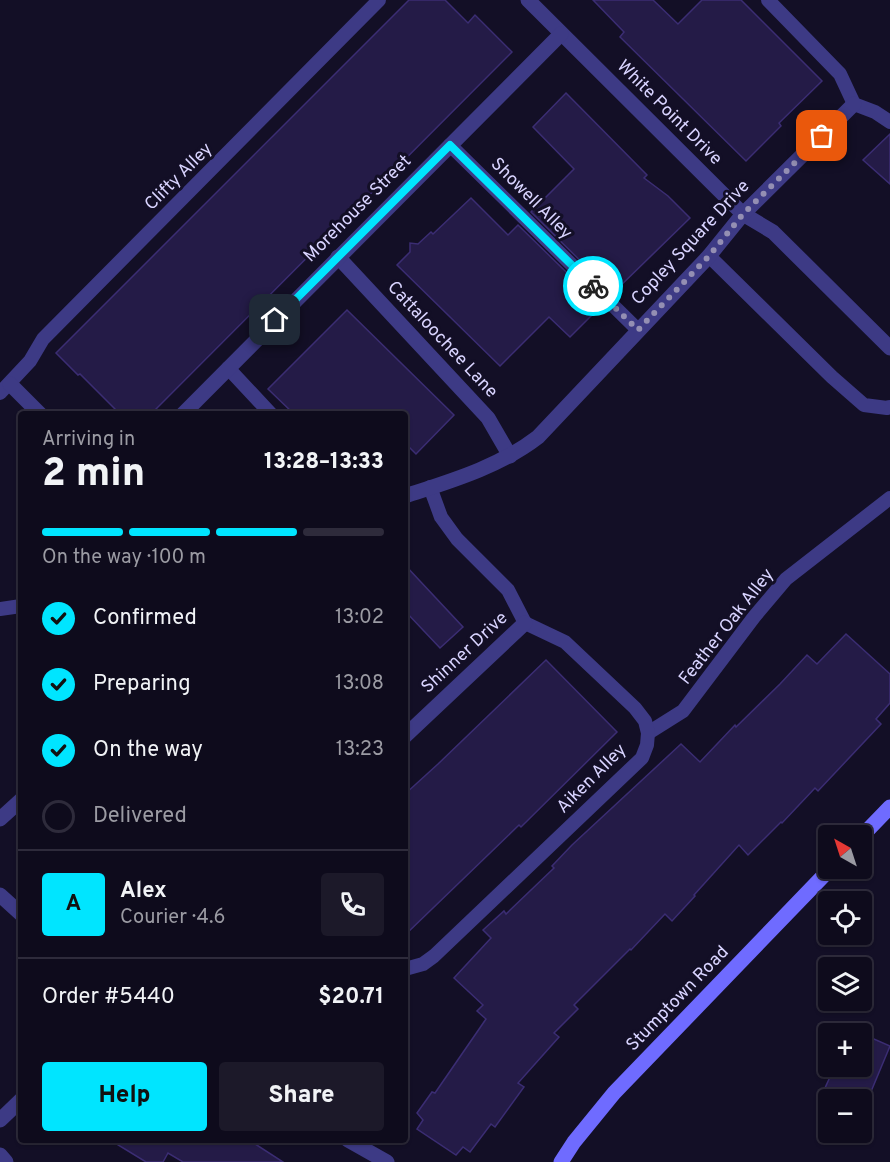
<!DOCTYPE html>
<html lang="en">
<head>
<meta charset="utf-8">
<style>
  :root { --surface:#0e0b1c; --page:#1c1929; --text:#f1f3f6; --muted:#9b9ba3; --line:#2e2b3b; --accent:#00e5ff }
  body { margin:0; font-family:Overpass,sans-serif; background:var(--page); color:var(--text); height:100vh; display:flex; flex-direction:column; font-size:22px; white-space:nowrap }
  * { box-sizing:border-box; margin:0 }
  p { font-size:20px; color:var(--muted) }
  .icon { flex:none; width:33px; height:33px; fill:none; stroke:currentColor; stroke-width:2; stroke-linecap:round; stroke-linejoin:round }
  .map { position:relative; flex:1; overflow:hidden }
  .details { position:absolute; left:18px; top:411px; width:390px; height:732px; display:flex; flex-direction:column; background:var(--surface); border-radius:6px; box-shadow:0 2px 4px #0004,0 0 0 2px var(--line) }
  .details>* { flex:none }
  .needle { width:39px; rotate:321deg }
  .tools { position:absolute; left:818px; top:825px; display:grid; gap:12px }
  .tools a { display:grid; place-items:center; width:54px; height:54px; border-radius:6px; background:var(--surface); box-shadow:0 2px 4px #0004,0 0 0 2px var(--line); font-size:30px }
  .pin { position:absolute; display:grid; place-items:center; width:51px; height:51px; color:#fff; margin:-26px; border-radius:12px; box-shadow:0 3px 9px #0006 }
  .courier { position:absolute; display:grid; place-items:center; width:60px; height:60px; margin:-30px; border:4px solid #00e5ff; border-radius:50%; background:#fff; color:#222; box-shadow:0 2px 8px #0007 }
  .headline em { font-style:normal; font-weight:800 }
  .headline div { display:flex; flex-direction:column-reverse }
  .headline { display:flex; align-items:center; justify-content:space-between; height:102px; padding:0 24px }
  h1 { font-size:39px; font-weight:800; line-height:45px }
  .bar { display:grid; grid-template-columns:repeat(4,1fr); gap:9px 6px; align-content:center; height:72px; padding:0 24px }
  .bar i { height:8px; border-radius:4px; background:var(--line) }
  .bar .active { background:var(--accent) }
  .bar p { grid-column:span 4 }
  .line { display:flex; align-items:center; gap:15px; padding:0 24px; border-top:2px solid var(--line) }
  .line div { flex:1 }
  .round { display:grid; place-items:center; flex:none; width:63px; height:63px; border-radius:6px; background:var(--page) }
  ol { padding:0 24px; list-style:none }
  li { display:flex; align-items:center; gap:18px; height:66px }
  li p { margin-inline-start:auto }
  li .icon { padding:6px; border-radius:50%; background:var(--accent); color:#111; stroke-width:4 }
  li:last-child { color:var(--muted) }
  li i { width:33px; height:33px; border:3px solid var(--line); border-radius:50% }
  .action { display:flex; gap:12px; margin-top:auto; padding:12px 24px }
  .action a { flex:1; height:69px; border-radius:6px; background:var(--accent); color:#111; font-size:24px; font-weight:800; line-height:69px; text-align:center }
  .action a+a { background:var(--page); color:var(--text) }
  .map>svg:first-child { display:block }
  .building { fill:#241b47; stroke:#3b2d73; stroke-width:1.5 }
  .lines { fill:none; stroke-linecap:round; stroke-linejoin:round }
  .lane { stroke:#3d3a85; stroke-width:14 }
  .street { stroke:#3d3a85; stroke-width:15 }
  .secondary { stroke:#6f6bff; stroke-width:15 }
  .done { stroke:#948fb3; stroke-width:6; stroke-dasharray:0 10.8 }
  .route { stroke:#00e5ff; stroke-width:8 }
  .labels { text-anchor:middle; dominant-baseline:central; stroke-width:6; stroke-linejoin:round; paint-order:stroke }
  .street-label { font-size:18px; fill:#d9d4ff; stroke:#130f26 }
</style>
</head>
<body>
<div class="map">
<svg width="890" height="1162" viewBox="0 0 890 1162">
  <rect width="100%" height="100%" fill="#130f26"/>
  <!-- building -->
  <g class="building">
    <path d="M409,0H445L468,23L475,15L512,52L151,414H120L80,374L78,375L56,353Z"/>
    <path d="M593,0H653L678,24L702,0H741L822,81L779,123L781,126L746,161L620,37L624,32Z"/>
    <path d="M566,93L647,175L644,178L668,196L690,218L613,293L531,212L574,169L533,127Z"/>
    <path d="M890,134V184L863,160Z"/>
    <path d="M471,198L508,235L518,225L601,306L570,337L549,317L500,366L397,265L410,252V243L418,244L431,232L433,234Z"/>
    <path d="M347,310L454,415L416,454L405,443V414H294L268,389Z"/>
    <path d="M405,565L463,627L440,648L405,611Z"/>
    <path d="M846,634L890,674V703L876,719L881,724L818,791L815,788L782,823L781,822L748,855L739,845L694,895L695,896L672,921L665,914L631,950L630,949L574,1005L578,1009L554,1033L559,1037L518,1083L524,1087L495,1127L491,1124L470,1152L463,1147L456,1155L417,1129L423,1120L417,1113L432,1092L435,1093L486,1019L477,1011L483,1005L454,978L491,938L483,930L504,911L506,914L554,868L552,866L572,845L681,744L700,762L735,725L736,727L780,684L807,655L817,664Z"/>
    <path d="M546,660L617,732L521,827L519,825L405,935V794L438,764Z"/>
    <path d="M851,1029L890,1046L865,1106L861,1104V1100H851L825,1088L835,1066H861V1034H849Z"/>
    <path d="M110,1140H249L283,1162H183L168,1153L163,1162H146Z"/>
  </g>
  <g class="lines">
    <!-- lane -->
    <g class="lane">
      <path d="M768,0L840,74L854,104L875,112L890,122"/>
      <path d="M450,145L638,330"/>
      <path d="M709,256L832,377L864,405L887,408L890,407"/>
      <path d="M228,368L271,414"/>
      <path d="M0,393L30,361L43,339L379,0"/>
      <path d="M0,609L21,606"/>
      <path d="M648,733L683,711L754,617L786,579L890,498"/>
      <path d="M405,969L423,964L434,956L642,758L647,745L648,733L645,721L635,708L565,642L525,623L508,590L457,539L441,517L430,487"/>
    </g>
    <!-- street -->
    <g class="street">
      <path d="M528,0L743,214L773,232L890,348"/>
      <path d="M338,257L488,418L510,456"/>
      <path d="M10,384L40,414"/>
      <path d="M183,414L561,34"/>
      <path d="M405,496C451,481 499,467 538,437L709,256L743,214L854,104"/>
      <path d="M405,736L525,623"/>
      <path d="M0,819L21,800"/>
      <path d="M0,895L21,914"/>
      <path d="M0,1120L21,1100"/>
      <path d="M348,1140L387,1162"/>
      <path d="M0,1155L6,1162"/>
    </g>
    <!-- secondary -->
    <g class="secondary">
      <path d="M861,837L890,807"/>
      <path d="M561,1162L574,1142L614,1093L831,868"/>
    </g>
  </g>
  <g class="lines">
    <!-- done -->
    <path class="done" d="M593,286L638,330L709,256L743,214L822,136"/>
    <!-- route -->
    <path class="route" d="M275,320L450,145L593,286"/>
  </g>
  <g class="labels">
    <!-- street labels -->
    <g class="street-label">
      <text transform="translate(669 113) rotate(45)">White Point Drive</text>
      <text transform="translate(179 177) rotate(-45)">Clifty Alley</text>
      <text transform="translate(531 199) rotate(45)">Showell Alley</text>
      <text transform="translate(358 209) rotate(-45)">Morehouse Street</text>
      <text transform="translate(691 243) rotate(-47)">Copley Square Drive</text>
      <text transform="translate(442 340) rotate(47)">Cattaloochee Lane</text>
      <text transform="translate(727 627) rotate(-52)">Feather Oak Alley</text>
      <text transform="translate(465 653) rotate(-43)">Shinner Drive</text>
      <text transform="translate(592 779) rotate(-45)">Aiken Alley</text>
      <text transform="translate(678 999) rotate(-46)">Stumptown Road</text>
    </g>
  </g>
</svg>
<div class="tools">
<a><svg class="needle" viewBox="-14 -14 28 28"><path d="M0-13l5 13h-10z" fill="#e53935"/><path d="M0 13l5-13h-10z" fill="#9b9ba3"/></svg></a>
<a><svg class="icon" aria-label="locate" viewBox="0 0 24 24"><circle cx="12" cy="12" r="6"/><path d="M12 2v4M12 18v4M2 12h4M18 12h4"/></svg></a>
<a><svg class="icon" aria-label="layers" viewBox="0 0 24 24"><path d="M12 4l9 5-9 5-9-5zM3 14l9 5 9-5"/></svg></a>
<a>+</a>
<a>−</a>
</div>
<div class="pin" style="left:822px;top:136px;background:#ea580c"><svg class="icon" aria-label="bag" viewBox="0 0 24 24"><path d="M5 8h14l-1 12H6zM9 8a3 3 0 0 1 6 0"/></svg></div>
<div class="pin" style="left:275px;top:320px;background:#1f2937"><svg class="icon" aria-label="home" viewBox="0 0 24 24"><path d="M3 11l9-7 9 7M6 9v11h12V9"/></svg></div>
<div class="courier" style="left:593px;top:286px"><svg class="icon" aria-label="bike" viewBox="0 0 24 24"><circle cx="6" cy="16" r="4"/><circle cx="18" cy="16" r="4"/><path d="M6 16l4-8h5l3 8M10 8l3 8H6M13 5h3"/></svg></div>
<section class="details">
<div class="headline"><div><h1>2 min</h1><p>Arriving in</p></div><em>13:28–13:33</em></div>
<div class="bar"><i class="active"></i><i class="active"></i><i class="active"></i><i></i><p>On the way · 100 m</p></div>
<ol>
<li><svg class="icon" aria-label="check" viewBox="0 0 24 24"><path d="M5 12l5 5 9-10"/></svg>Confirmed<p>13:02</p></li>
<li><svg class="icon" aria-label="check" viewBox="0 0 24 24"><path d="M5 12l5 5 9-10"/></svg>Preparing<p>13:08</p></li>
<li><svg class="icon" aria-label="check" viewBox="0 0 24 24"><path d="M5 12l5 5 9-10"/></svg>On the way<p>13:23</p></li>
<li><i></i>Delivered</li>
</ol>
<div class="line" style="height:108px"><b class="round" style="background:var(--accent);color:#111">A</b><div><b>Alex</b><p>Courier · 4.6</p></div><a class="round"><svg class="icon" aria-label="phone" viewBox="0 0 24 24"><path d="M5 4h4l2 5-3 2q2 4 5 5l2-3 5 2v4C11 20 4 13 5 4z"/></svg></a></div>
<div class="line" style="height:78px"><div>Order #5440</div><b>$20.71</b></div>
<div class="action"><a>Help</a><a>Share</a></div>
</section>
</div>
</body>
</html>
